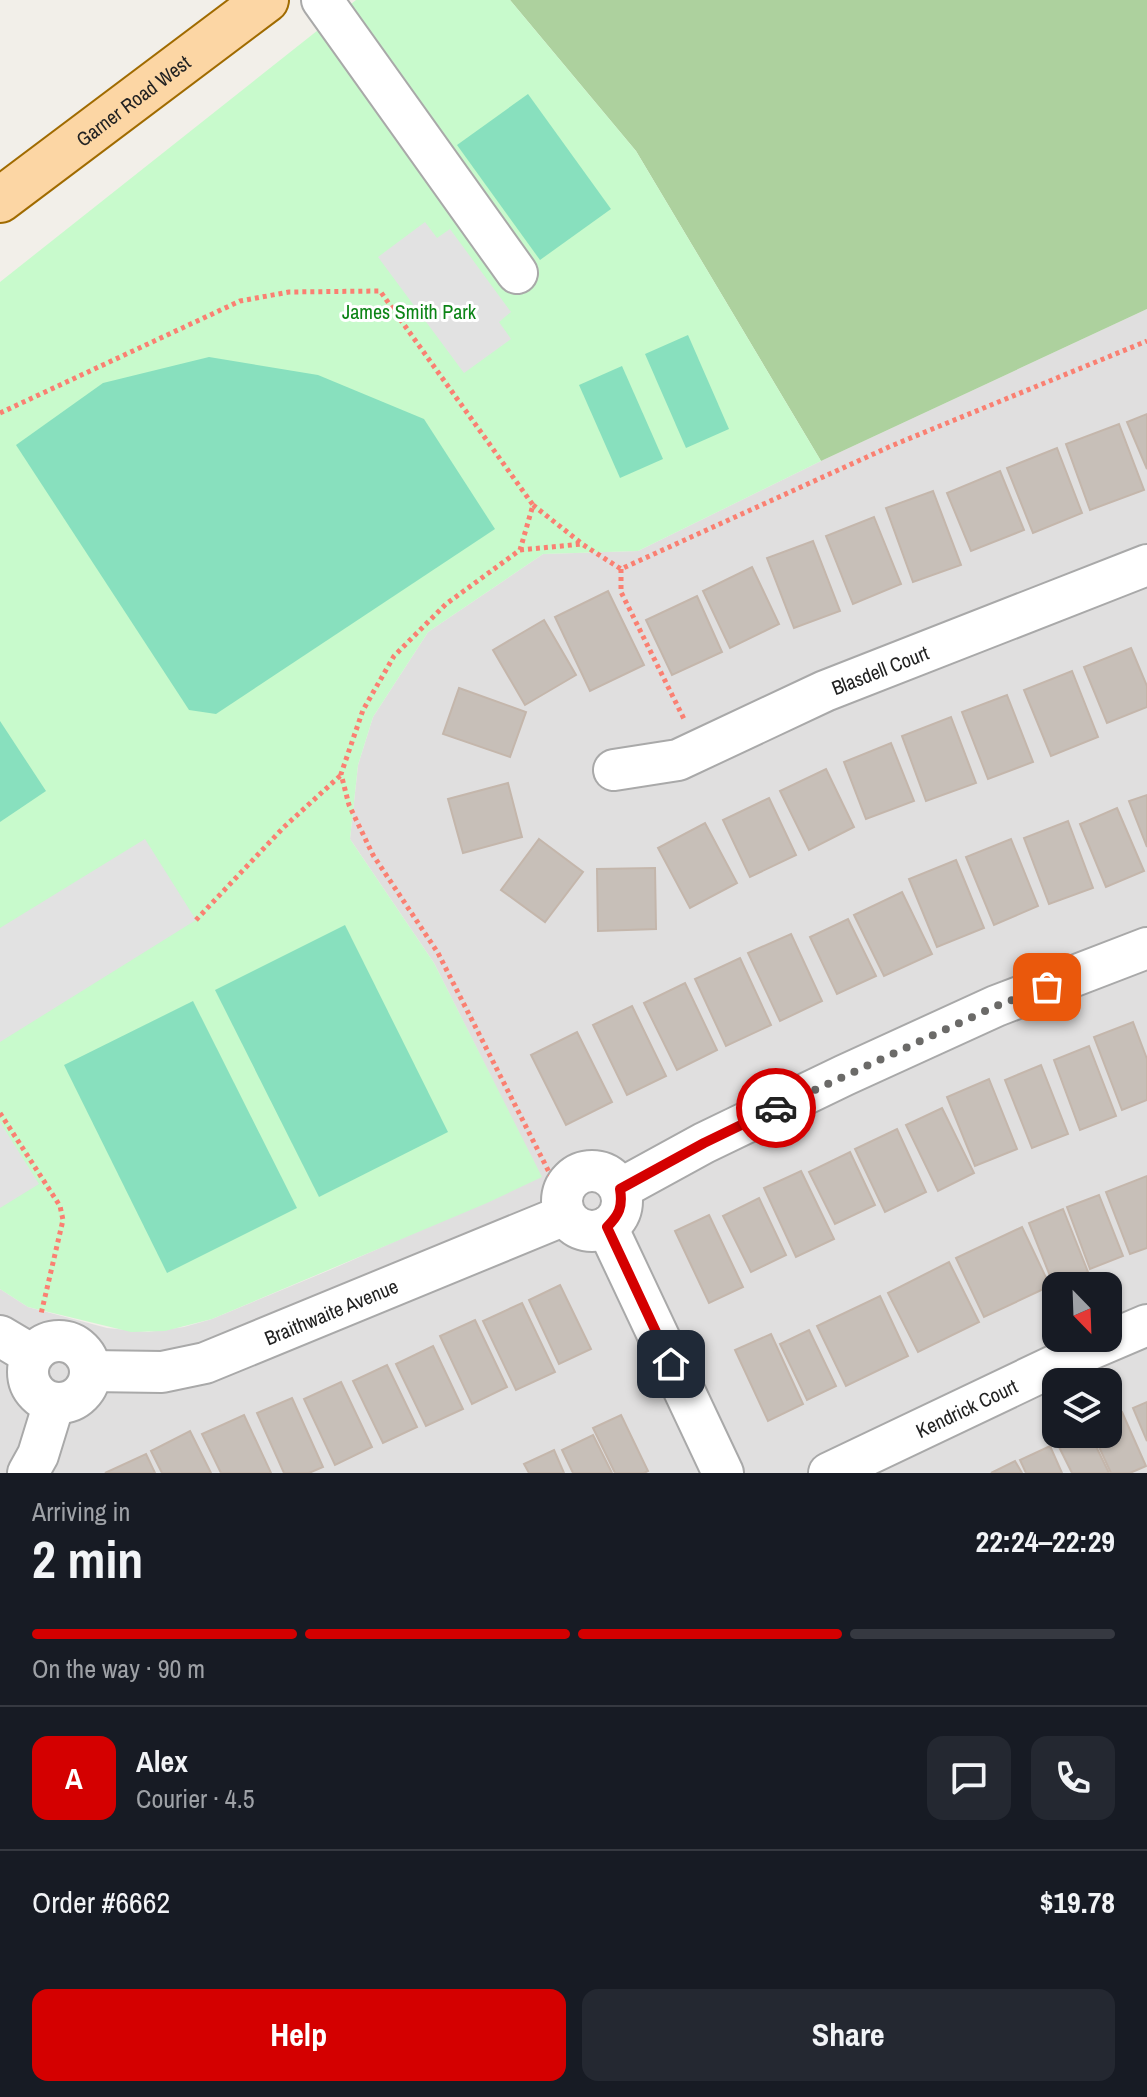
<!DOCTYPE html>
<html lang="en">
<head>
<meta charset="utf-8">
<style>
  :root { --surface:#171b24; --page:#242831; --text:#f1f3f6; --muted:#9ea1a6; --line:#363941; --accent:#d40000 }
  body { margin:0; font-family:"Archivo Narrow",sans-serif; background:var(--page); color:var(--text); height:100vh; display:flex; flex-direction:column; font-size:30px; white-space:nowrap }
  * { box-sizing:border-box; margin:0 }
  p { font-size:26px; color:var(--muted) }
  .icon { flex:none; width:44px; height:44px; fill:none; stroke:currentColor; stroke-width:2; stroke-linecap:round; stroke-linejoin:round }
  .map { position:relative; height:1473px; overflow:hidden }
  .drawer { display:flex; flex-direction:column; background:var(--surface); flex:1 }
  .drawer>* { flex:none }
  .needle { width:52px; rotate:157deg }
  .controls { position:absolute; left:1042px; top:1272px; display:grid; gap:16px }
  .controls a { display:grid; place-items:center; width:80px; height:80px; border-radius:16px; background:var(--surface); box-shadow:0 2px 6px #0004; font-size:40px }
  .pin { position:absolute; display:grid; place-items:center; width:68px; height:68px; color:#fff; margin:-34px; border-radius:16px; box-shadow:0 4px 12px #0006 }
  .courier { position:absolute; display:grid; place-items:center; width:80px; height:80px; margin:-40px; border:6px solid #d40000; border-radius:50%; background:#fff; color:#222; box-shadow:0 2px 10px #0007 }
  .head em { font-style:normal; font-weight:700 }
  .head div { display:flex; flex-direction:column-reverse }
  .head { display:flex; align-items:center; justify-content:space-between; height:136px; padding:0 32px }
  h1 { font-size:52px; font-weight:700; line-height:60px }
  .bar { display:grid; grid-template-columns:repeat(4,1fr); gap:12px 8px; align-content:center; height:96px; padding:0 32px }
  .bar i { height:10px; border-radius:6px; background:var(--line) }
  .bar .on { background:var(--accent) }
  .bar p { grid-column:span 4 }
  .line { display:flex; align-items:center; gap:20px; padding:0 32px; border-top:2px solid var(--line) }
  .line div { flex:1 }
  .round { display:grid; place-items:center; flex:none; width:84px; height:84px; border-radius:16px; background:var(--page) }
  .primary-button { display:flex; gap:16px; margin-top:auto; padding:16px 32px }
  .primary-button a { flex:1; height:92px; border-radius:16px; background:var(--accent); color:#fff; font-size:32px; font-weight:700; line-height:92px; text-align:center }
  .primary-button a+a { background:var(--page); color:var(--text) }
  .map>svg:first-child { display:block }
  .residential { fill:#e0dfdf; fill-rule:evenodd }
  .forest { fill:#add19e }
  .park { fill:#c8facc }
  .pitch { fill:#88e0be }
  .parking { fill:#e2e2e2 }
  .building { fill:#c7bfb8; stroke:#c4b6ab; stroke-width:2 }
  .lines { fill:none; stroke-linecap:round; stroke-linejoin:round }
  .minor-casing { stroke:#a9a9a9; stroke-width:44 }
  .major-casing { stroke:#a06b00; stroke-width:48 }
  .path { stroke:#fa8072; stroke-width:5; stroke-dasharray:4 4; stroke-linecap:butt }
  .minor { stroke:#fff; stroke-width:40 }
  .major { stroke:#fcd6a4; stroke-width:44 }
  .done { stroke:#6b6a68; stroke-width:8; stroke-dasharray:0 14.4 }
  .route { stroke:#d40000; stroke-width:10 }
  .labels { text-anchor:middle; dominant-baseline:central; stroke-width:6; stroke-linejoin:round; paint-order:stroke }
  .street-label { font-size:20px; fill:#222; stroke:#fff }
  .park-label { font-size:20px; fill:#0c8416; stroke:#fff }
</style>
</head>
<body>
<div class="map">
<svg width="1147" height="1473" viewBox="0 0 1147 1473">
  <rect width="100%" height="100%" fill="#f2efe9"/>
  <!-- residential -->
  <path class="residential" d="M1147,309V1473H0V1289L28,1307L107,1328L148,1332L184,1327L212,1319L330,1270L541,1177L434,963L350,839L358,765L373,717L428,632L543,554L638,551L821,461ZM1056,1286H1108V1338H1056ZM1056,1382H1108V1434H1056Z"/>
  <!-- forest -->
  <path class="forest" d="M510,0H1147V309L821,461L636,151Z"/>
  <!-- park -->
  <path class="park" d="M356,0H510L636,151L821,461L638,551L543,554L428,632L373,717L358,765L350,839L434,963L542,1177L487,1203L212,1319L165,1331L131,1332L28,1307L0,1289V282Z"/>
  <!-- pitch -->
  <g class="pitch">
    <path d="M528,94L611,209L540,260L457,145Z"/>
    <path d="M688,335L729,429L686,448L645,354Z"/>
    <path d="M209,357L318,375L424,419L495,529L216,714L189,710L16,445L103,383Z"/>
    <path d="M622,366L663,459L620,478L579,385Z"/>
    <path d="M0,721L46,791L0,822Z"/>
    <path d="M345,925L448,1132L319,1197L215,990Z"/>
    <path d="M193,1001L297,1208L167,1273L64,1065Z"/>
  </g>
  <!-- parking -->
  <g class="parking">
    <path d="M425,222L437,238L450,229L511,312L499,322L511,339L464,373L378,257Z"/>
    <path d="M145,839L196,920L0,1042V928Z"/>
    <path d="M0,1122L39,1184L0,1208Z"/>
  </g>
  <!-- building -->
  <g class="building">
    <path d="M1147,414V469L1127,422Z"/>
    <path d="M1119,424L1144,490L1090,510L1066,444Z"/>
    <path d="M1057,448L1082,513L1033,533L1007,468Z"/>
    <path d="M1000,471L1024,530L971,551L947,493Z"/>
    <path d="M933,491L961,565L913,582L886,508Z"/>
    <path d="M874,517L901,584L853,604L826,536Z"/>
    <path d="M813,541L840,611L794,628L767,558Z"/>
    <path d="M752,567L779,624L730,648L703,591Z"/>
    <path d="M608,591L644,665L590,691L555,617Z"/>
    <path d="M697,596L722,652L672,675L646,620Z"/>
    <path d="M544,620L576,675L525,705L493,650Z"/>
    <path d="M1131,648L1147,686V707L1107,723L1084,667Z"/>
    <path d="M1072,671L1098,737L1051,756L1024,690Z"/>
    <path d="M459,688L526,712L510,757L443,734Z"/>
    <path d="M1007,695L1033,762L988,779L962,712Z"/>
    <path d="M951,717L976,783L926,801L902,736Z"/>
    <path d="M891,743L914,801L866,819L844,762Z"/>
    <path d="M826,769L854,827L809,850L780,791Z"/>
    <path d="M508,783L522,837L463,853L448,799Z"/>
    <path d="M1147,795V847L1129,801Z"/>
    <path d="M769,798L796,855L750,877L723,820Z"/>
    <path d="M1117,808L1144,871L1106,887L1080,824Z"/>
    <path d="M1068,821L1093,888L1049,904L1024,838Z"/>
    <path d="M705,823L737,883L690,908L658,848Z"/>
    <path d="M539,839L583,872L545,922L501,890Z"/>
    <path d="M1011,839L1038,906L994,925L966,857Z"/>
    <path d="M956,860L984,928L937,947L909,879Z"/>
    <path d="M655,868L656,929L598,931L597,869Z"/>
    <path d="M902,892L932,954L884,976L854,915Z"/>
    <path d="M848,919L876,976L837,994L810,937Z"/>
    <path d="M791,934L822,1001L780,1021L748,953Z"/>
    <path d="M740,958L771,1025L726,1046L695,979Z"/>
    <path d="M685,983L717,1050L677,1070L644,1003Z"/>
    <path d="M632,1006L666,1076L627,1095L593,1025Z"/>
    <path d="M1133,1022L1147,1059V1100L1122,1110L1094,1037Z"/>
    <path d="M577,1032L612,1102L566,1125L531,1055Z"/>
    <path d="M1089,1046L1116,1116L1080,1130L1054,1060Z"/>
    <path d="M1041,1065L1068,1134L1032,1148L1005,1080Z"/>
    <path d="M989,1079L1017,1149L975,1166L947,1097Z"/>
    <path d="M942,1108L974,1173L938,1191L906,1125Z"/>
    <path d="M897,1129L926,1192L885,1212L855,1149Z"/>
    <path d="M850,1152L875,1205L835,1224L809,1172Z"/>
    <path d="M801,1171L834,1239L796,1257L764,1188Z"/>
    <path d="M1147,1176V1248L1130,1254L1106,1192Z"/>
    <path d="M1099,1195L1123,1256L1090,1269L1067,1207Z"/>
    <path d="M759,1198L786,1255L751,1272L723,1216Z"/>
    <path d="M1063,1209L1088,1272L1054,1286L1029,1223Z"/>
    <path d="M709,1215L743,1287L709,1303L675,1231Z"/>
    <path d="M1022,1227L1050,1286L984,1317L956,1258Z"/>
    <path d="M949,1262L979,1322L918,1352L888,1293Z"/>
    <path d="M560,1285L591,1349L559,1364L529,1300Z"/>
    <path d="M880,1296L908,1356L846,1386L817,1326Z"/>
    <path d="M522,1303L555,1372L516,1390L483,1321Z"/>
    <path d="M475,1320L507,1387L472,1404L440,1336Z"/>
    <path d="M809,1330L836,1386L807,1400L780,1344Z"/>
    <path d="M771,1334L803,1404L768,1421L735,1350Z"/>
    <path d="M433,1346L463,1409L426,1426L396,1364Z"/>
    <path d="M387,1365L417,1427L383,1443L353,1381Z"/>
    <path d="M341,1382L372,1447L335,1465L304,1399Z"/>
    <path d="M292,1398L323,1467L309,1473H284L257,1413Z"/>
    <path d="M1147,1402V1441L1133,1408Z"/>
    <path d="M1122,1412L1146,1466L1130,1473H1111L1093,1434H1108V1419Z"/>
    <path d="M244,1415L271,1473H221L202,1434Z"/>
    <path d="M621,1415L648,1471L644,1473H615L593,1428Z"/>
    <path d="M190,1431L211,1473H162L151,1451Z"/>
    <path d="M1070,1434H1090L1109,1473H1072L1056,1441Z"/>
    <path d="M593,1435L612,1473H573L562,1450Z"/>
    <path d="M1050,1446L1062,1473H1026L1020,1460Z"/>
    <path d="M554,1450L564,1473H529L524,1464Z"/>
    <path d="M146,1454L155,1473H105Z"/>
    <path d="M1015,1461L1022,1473H991Z"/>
  </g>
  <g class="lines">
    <defs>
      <g id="minor">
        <path d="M322,0L517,273"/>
        <path id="s1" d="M614,770L678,760L825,691L1147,565"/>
        <circle cx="592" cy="1201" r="30"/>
        <path d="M620,1189L704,1143L845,1075L996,1006L1147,948"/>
        <path d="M607,1227L723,1473"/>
        <path d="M0,1336L32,1355"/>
        <circle cx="59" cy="1372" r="31"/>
        <path id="s2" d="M90,1371L162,1372L205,1363L565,1215"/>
        <path d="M28,1473L38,1455L54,1403"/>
        <path id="s3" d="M829,1473L1079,1354L1147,1325"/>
      </g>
      <g id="major">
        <path id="s4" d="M0,200L266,0"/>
      </g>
    </defs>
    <!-- minor casing -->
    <use href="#minor" class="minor-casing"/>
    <!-- major casing -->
    <use href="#major" class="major-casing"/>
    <!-- path -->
    <g class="path">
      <path d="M0,413L240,301L289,292L380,291L533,505L520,550L446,604L394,656L363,710L341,774L349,805L373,855L438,953L551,1176"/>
      <path d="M533,505L581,543"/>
      <path d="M520,550L582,544L621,569L891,446L1147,341"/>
      <path d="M621,569V592L685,721"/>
      <path d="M196,920L284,827L341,775"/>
      <path d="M0,1113L60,1206L63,1220L41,1314"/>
    </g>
    <!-- minor -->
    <use href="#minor" class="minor"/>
    <!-- major -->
    <use href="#major" class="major"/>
  </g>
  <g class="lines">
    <!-- done -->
    <path class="done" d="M776,1108L996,1006L1047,987"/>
    <!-- route -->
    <path class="route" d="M671,1364L607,1227C619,1215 623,1207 620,1189L704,1143L776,1108"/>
  </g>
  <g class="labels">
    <!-- street labels -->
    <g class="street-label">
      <text stroke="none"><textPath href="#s4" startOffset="166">Garner Road West</textPath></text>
      <text stroke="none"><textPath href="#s1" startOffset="286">Blasdell Court</textPath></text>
      <text stroke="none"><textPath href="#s2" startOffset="252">Braithwaite Avenue</textPath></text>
      <text stroke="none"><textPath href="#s3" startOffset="152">Kendrick Court</textPath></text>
    </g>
    <!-- park labels -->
    <g class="park-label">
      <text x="409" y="311">James Smith Park</text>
    </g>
  </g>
</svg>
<div class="controls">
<a><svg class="needle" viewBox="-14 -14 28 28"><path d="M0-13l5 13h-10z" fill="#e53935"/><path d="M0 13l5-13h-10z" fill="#9ea1a6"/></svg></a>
<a><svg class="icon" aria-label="layers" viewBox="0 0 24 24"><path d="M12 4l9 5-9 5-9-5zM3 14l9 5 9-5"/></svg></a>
</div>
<div class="pin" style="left:1047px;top:987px;background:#ea580c"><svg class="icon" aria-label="bag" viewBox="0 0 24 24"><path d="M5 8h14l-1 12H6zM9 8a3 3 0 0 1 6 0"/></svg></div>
<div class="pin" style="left:671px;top:1364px;background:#1f2937"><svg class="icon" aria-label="home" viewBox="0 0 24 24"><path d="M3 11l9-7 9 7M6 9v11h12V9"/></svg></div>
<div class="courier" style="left:776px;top:1108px"><svg class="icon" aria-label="car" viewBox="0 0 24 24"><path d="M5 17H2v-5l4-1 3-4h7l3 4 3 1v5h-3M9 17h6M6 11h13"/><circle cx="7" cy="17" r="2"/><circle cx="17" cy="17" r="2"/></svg></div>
</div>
<section class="drawer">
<div class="head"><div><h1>2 min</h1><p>Arriving in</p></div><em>22:24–22:29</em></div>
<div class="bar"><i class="on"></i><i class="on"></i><i class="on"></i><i></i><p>On the way · 90 m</p></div>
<div class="line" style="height:144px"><b class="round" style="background:var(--accent);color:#fff">A</b><div><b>Alex</b><p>Courier · 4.5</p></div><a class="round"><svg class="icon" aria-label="chat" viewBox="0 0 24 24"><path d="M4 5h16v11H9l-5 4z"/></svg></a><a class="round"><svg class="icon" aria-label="phone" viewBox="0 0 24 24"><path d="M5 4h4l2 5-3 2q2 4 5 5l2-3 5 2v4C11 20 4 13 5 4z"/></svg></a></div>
<div class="line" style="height:104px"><div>Order #6662</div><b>$19.78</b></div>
<div class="primary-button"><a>Help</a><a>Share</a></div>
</section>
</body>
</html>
